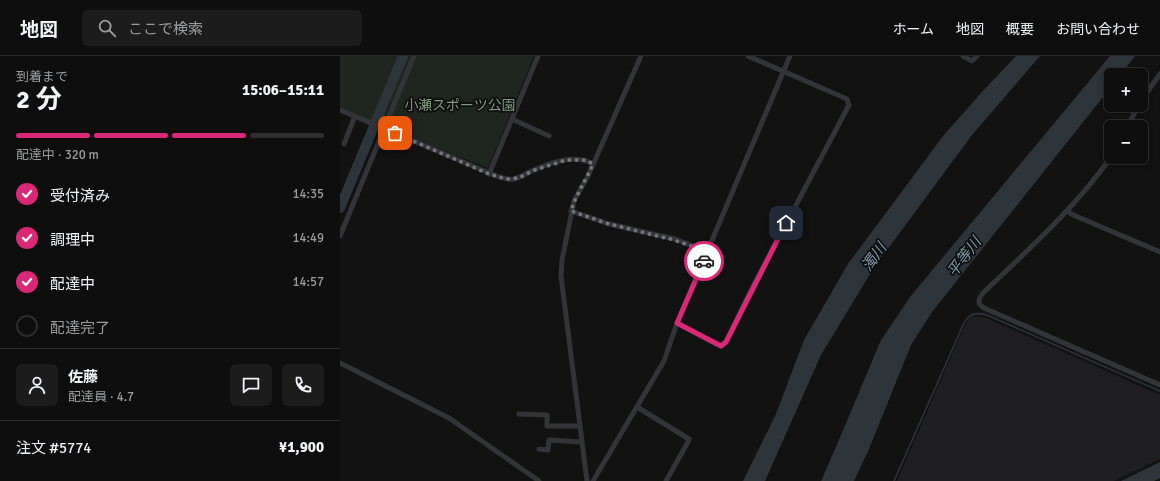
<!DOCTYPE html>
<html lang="ja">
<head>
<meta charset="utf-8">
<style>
  :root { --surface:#0e0e0e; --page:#1c1c1c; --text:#f1f3f6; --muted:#9b9c9e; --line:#2e2e2e; --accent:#db2777 }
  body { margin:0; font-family:Signika,"Noto Sans JP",sans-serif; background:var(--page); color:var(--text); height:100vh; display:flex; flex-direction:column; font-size:15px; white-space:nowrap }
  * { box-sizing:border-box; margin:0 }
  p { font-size:13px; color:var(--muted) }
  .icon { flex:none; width:22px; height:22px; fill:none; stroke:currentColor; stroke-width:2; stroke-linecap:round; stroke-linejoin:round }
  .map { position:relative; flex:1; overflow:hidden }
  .details { display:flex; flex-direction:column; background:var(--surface); width:340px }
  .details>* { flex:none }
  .tools { position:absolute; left:764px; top:12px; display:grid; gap:8px }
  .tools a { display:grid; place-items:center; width:44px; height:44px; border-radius:6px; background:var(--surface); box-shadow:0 2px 6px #0003,0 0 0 1px var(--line); font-size:20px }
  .pin { position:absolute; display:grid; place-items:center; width:34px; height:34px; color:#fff; margin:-17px; border-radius:8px; box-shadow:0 2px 6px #0006 }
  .courier { position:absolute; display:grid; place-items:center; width:40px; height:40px; margin:-20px; border:3px solid #db2777; border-radius:50%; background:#fff; color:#222; box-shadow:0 1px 5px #0007 }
  .overview em { font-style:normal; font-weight:700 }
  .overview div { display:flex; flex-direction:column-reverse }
  .overview { display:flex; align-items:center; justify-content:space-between; height:68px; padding:0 16px }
  h1 { font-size:26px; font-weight:700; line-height:30px }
  .bar { display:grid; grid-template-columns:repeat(4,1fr); gap:6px 4px; align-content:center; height:48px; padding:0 16px }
  .bar i { height:5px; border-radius:3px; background:var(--line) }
  .bar .on { background:var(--accent) }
  .bar p { grid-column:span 4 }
  .line { display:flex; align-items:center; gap:10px; padding:0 16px; border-top:1px solid var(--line) }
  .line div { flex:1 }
  .round { display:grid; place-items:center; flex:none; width:42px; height:42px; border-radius:6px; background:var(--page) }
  ol { padding:0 16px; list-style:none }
  li { display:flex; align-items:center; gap:12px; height:44px }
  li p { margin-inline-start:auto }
  li .icon { padding:4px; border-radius:50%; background:var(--accent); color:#fff; stroke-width:4 }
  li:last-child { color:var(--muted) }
  li i { width:22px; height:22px; border:2px solid var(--line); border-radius:50% }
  header { display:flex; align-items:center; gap:24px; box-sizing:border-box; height:56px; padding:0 20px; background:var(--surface); border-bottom:1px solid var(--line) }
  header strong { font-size:19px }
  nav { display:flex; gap:22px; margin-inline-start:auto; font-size:14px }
  .search { width:280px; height:36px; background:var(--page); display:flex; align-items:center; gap:10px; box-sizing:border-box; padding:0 14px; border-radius:6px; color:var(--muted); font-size:15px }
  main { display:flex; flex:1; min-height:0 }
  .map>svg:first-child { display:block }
  .built { fill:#1e1e20 }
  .green { fill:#1f261f }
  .water { fill:#2d353b }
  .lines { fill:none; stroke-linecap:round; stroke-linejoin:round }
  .stream { stroke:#2d353b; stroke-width:1.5 }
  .river { stroke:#2d353b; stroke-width:10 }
  .minor { stroke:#333438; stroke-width:5 }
  .done { stroke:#72757b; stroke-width:4; stroke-dasharray:0 7.2 }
  .route { stroke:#db2777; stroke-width:5 }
  .labels { text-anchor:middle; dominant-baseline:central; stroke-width:3.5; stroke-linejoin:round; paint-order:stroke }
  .park-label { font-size:14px; fill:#7d9c7d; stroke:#0d0d0e }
  .water-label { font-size:15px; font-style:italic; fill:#7e99ab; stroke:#0d0d0e }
</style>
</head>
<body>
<header>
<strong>地図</strong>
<div class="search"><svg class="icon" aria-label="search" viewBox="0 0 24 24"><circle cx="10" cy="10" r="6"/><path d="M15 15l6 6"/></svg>ここで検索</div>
<nav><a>ホーム</a><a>地図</a><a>概要</a><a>お問い合わせ</a></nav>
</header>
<main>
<section class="details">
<div class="overview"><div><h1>2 分</h1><p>到着まで</p></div><em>15:06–15:11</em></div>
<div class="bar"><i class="on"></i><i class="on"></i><i class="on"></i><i></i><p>配達中 · 320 m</p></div>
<ol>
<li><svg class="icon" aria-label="check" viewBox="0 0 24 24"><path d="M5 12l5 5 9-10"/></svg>受付済み<p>14:35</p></li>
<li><svg class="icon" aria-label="check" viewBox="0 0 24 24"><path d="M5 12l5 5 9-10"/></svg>調理中<p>14:49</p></li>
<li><svg class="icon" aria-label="check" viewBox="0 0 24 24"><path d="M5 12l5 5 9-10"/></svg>配達中<p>14:57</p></li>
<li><i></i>配達完了</li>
</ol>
<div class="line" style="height:72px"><a class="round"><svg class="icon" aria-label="person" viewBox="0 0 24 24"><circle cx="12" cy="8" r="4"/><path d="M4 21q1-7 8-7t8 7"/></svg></a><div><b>佐藤</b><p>配達員 · 4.7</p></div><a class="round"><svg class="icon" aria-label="chat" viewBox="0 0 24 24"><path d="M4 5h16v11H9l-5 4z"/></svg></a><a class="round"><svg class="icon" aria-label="phone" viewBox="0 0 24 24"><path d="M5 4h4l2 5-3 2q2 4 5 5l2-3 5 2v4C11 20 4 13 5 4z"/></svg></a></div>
<div class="line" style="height:52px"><div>注文 #5774</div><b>¥1,900</b></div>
</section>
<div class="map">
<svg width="820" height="425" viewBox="0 0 820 425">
  <rect width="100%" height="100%" fill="#121213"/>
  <!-- built -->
  <path class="built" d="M634,260L646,262L820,339V403L774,425H557L625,269L630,262Z"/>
  <!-- green -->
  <path class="green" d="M0,0H194L148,112L0,54Z"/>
  <!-- water -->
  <g class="water">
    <path d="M676,0H700L632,79L533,213L481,299L425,425H403L436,358L464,284L508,208L603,80L642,36Z"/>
    <path d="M770,0H795L780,19H771V31L592,256L571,289L529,393L514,425H481L498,386L541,284L570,241Z"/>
    <path d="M820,406V422L814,425H781Z"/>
  </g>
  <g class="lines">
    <!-- stream -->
    <path class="stream" d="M554,425L624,267C629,257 637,256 647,259L820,335"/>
    <!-- river -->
    <path class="river" d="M0,152L63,0"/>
    <!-- minor -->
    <g class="minor">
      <path d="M623,0L632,5L637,0"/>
      <path d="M801,45L820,18"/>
      <path d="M0,54L159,121C164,122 169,124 174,123C181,121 186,118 191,115C210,107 235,97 253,108"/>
      <path d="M172,63L209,80"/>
      <path d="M787,71L799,49"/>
      <path d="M4,88L15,60"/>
      <path d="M771,101C735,152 688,194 643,237C638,243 637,248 644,252L820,329"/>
      <path d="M149,118L198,0"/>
      <path d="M231,155L269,168L335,183L368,196"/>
      <path d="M728,155L731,158L820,196"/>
      <path d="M0,180L74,0"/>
      <path d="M337,267L450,0"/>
      <path d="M0,307L109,362L199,425"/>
      <path d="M297,351L349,383L348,386L326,425"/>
      <path d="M179,358L207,359V370H240"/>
      <path d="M199,393L208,394L209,384L242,386"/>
      <path d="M247,425L221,220L222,204L234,145L248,120L301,0"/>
      <path d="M253,425L324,305L337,267L378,289L381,290L386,286L410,236L509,49L507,43L408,0"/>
    </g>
  </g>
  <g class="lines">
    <!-- done -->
    <path class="done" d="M55,77L149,118L167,123L179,122L192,115L226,104H246L253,108C246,124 236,138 231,155L269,168L334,184L368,196L364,205"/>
    <!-- route -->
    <path class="route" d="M364,205L337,267L381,290L386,286L446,167"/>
  </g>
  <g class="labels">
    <!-- park labels -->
    <g class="park-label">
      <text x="120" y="49">小瀬スポーツ公園</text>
    </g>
    <!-- water labels -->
    <g class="water-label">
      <text transform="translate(534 201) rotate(-54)">濁川</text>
      <text transform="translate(624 201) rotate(-53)">平等川</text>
    </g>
  </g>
</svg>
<div class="tools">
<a>+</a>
<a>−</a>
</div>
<div class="pin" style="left:55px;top:77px;background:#ea580c"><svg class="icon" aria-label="bag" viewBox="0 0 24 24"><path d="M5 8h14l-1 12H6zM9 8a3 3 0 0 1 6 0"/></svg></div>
<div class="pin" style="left:446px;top:167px;background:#1f2937"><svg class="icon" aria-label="home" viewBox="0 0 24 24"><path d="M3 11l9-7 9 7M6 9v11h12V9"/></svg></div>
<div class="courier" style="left:364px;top:205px"><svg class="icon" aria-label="car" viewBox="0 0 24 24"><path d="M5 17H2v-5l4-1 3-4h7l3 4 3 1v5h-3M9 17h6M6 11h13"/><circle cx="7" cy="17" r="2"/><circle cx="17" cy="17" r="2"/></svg></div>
</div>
</main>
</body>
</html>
